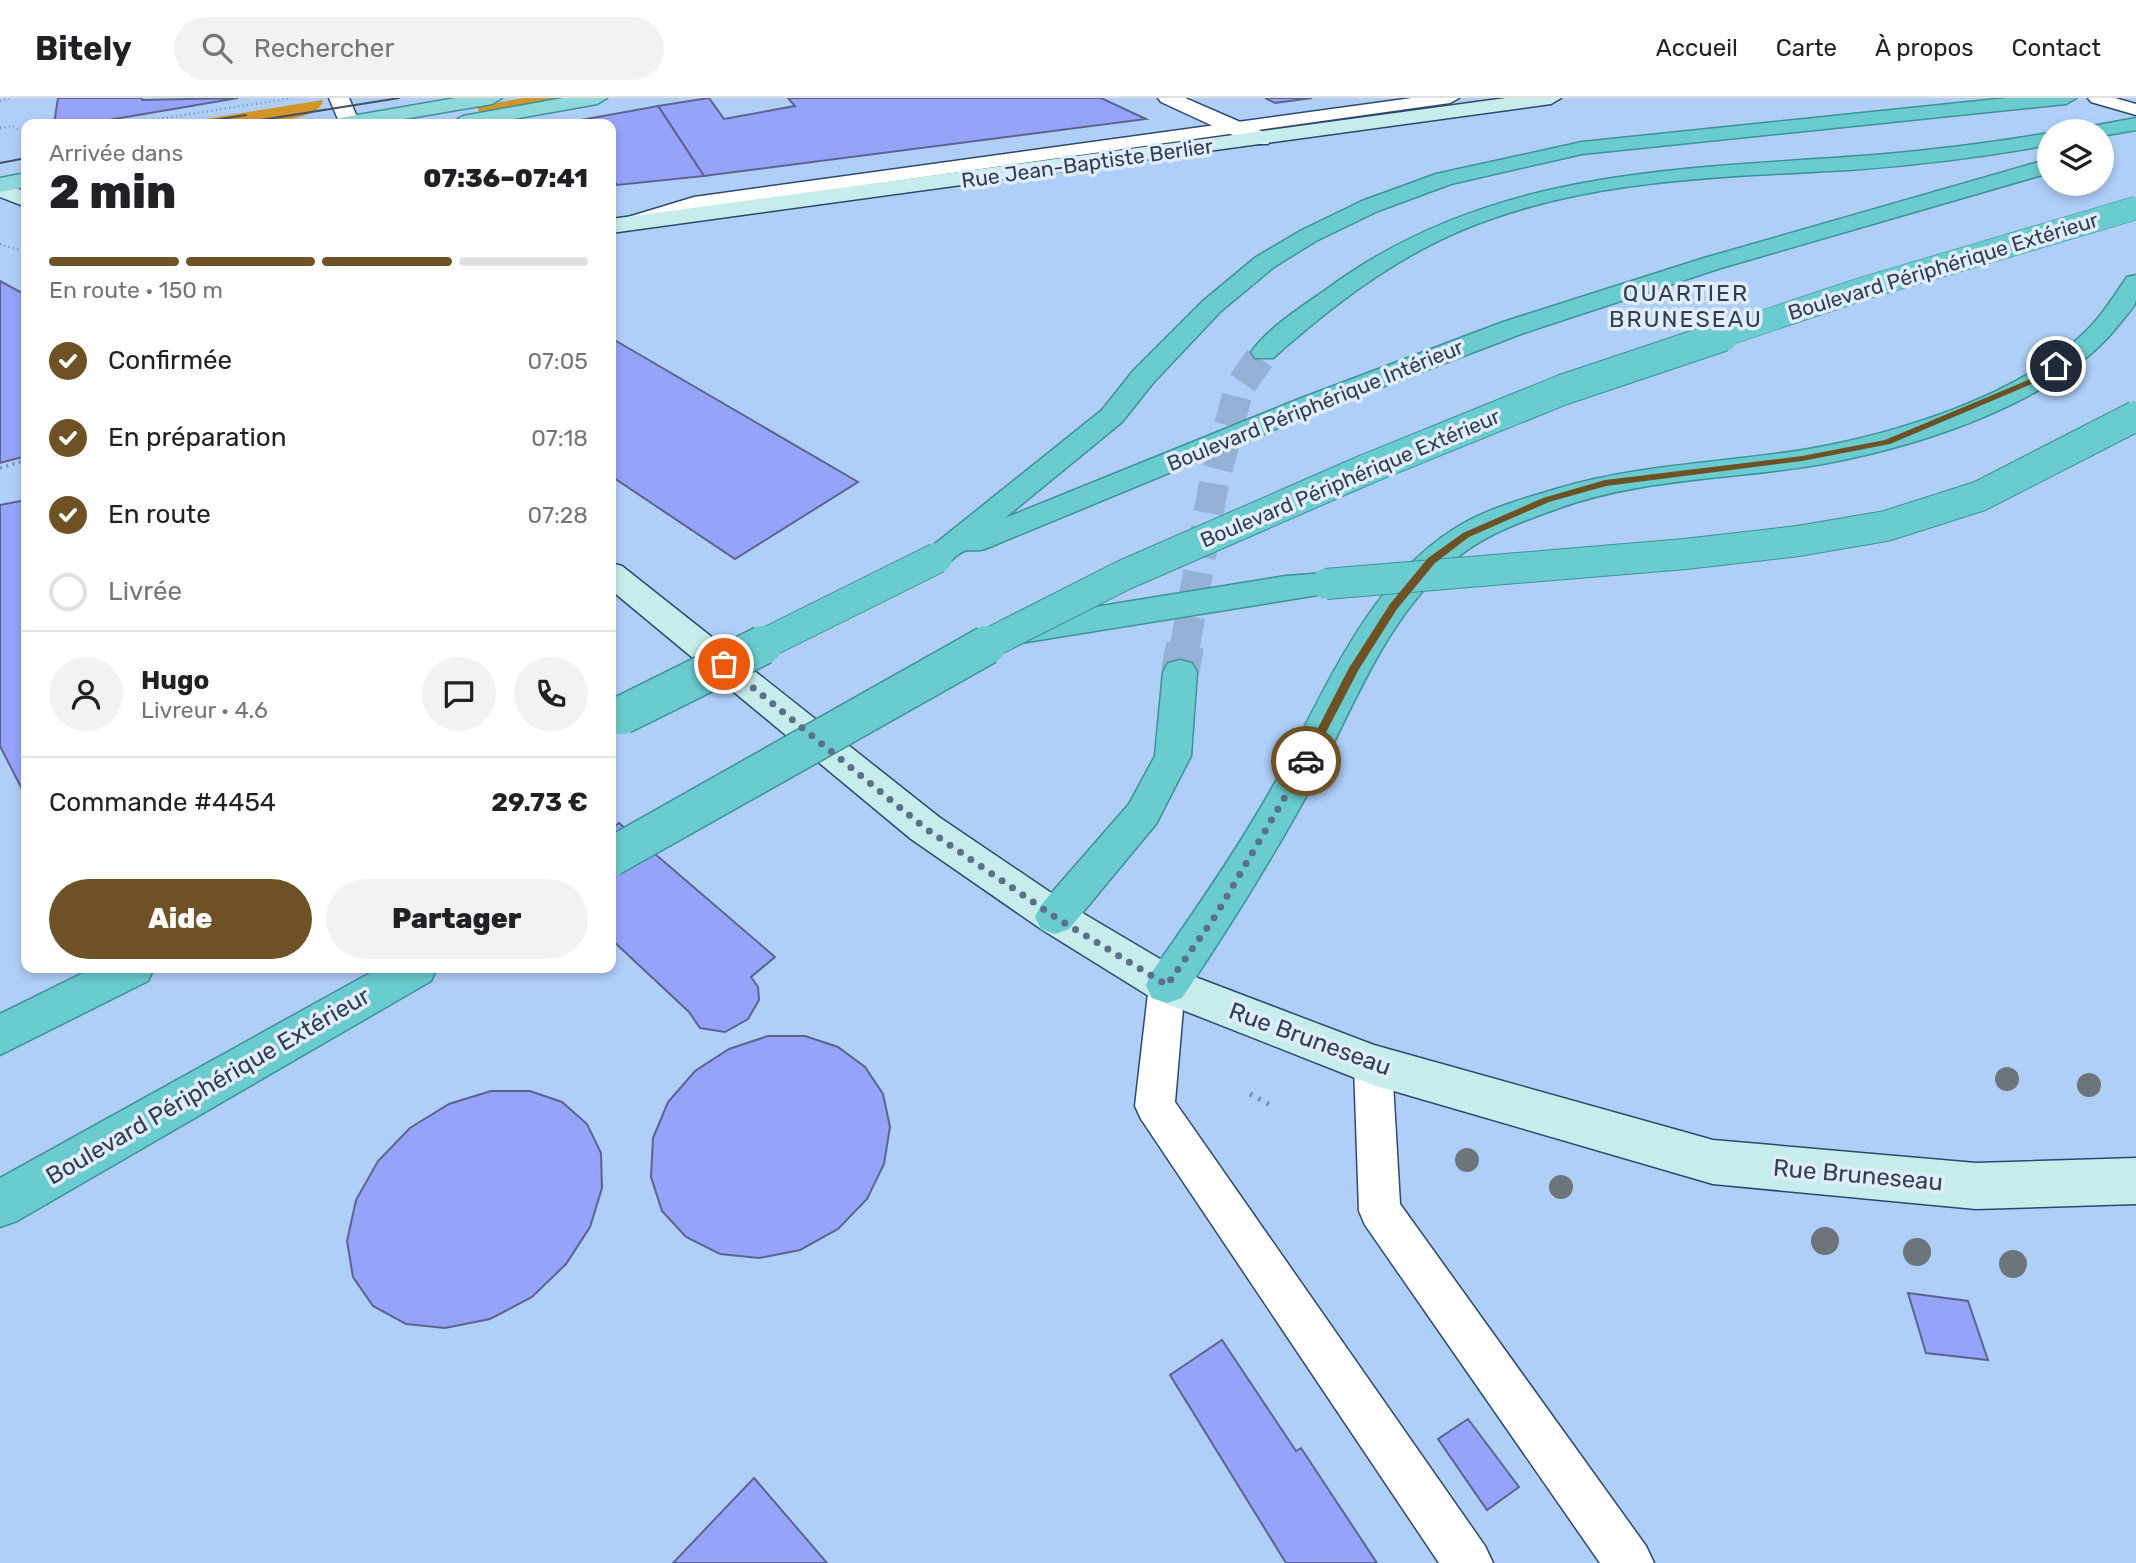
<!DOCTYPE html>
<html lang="fr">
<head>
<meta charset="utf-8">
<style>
  :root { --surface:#fff; --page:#f2f2f2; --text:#202124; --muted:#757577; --line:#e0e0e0; --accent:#6e5124 }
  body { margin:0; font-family:Rubik,sans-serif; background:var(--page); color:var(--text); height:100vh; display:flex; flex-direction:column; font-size:26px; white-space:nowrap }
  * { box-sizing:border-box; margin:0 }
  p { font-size:23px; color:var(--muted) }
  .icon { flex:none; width:38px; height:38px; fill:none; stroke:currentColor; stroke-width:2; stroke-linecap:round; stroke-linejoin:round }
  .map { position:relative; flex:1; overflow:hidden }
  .panel { position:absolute; left:21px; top:21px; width:595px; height:854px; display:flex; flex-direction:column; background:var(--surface); border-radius:14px; box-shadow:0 4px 10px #0003 }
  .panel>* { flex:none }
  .buttons { position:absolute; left:2037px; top:21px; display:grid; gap:14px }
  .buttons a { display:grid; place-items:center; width:77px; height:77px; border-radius:50%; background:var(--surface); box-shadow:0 4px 10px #0003; font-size:35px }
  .pin { position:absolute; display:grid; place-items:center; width:60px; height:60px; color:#fff; margin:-30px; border:4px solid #fff; border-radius:50%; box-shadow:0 2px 7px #0007 }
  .courier { position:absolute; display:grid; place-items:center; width:70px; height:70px; margin:-35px; border:5px solid #6e5124; border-radius:50%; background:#fff; color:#222; box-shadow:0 2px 9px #0007 }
  .headline em { font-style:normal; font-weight:800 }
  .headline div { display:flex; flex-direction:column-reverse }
  .headline { display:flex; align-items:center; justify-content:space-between; height:119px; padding:0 28px }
  h1 { font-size:46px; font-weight:800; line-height:52px }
  .bar { display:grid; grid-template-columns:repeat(4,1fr); gap:10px 7px; align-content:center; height:84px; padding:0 28px }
  .bar i { height:9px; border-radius:5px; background:var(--line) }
  .bar .current { background:var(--accent) }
  .bar p { grid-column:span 4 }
  .line { display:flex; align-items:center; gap:18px; padding:0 28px; border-top:2px solid var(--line) }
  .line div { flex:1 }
  .round { display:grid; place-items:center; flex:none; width:74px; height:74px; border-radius:37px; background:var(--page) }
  ol { padding:0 28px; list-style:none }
  li { display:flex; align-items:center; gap:21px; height:77px }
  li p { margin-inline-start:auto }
  li .icon { padding:7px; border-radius:50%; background:var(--accent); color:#fff; stroke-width:4 }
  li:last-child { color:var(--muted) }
  li i { width:38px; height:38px; border:4px solid var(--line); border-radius:50% }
  .primary-button { display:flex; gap:14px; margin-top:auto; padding:14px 28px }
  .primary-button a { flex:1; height:80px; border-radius:42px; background:var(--accent); color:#fff; font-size:28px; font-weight:800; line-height:80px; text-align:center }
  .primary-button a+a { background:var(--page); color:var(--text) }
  header { display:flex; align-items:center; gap:42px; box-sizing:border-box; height:98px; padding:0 35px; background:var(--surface); border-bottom:2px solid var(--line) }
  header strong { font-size:33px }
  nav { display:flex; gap:38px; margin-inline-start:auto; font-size:24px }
  .search { width:490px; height:63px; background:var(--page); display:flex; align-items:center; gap:18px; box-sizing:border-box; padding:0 24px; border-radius:38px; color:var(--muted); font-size:26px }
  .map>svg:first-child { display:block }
  .green { fill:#d39528 }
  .building { fill:#96a3fb; stroke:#5c648e; stroke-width:2 }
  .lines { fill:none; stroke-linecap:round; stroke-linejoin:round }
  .trunk-tunnel-far1 { stroke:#96b1d6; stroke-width:30; stroke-dasharray:30 15; stroke-linecap:butt }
  .trunk-tunnel { stroke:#96b1d6; stroke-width:38; stroke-dasharray:38 19; stroke-linecap:butt }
  .service-casing { stroke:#2e486b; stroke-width:3 }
  .minor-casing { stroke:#2e486b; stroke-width:3 }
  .secondary-casing { stroke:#2e486b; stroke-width:3 }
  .primary-casing { stroke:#3d9299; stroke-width:3 }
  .trunk-casing { stroke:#3d9299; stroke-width:3 }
  .path-far2 { stroke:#7991b0; stroke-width:2.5; stroke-dasharray:1 3.5; stroke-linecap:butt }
  .path-far1 { stroke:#7991b0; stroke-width:3.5; stroke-dasharray:2 4.5; stroke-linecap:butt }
  .path { stroke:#7991b0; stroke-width:5; stroke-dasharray:2.5 7; stroke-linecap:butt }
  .service { fill:#fff; fill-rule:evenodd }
  .minor { fill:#fff; fill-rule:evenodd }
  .secondary { fill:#c7ecec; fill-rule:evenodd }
  .primary { fill:#8fd9da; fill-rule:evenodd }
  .trunk { fill:#6accce; fill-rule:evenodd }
  .tram { stroke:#425266; stroke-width:2 }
  .trunk-bridge-far2-casing { stroke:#3d9299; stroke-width:24; stroke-linecap:butt }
  .trunk-bridge-far1-casing { stroke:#3d9299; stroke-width:32; stroke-linecap:butt }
  .trunk-bridge-casing { stroke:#3d9299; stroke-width:41; stroke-linecap:butt }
  .trunk-bridge-far2 { stroke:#6accce; stroke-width:23 }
  .trunk-bridge-far1 { stroke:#6accce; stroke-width:30 }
  .trunk-bridge { stroke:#6accce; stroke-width:38 }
  .tree { fill:#6d747c }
  .route { fill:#6e5124 }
  .done { stroke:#5d708a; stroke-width:7; stroke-dasharray:0 12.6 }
  .labels { text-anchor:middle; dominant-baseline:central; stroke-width:7; stroke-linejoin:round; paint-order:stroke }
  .far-street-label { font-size:21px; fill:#313e4f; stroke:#e0edfe }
  .far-quarter-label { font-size:23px; letter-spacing:2px; fill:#313e4f; stroke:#e0edfe }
  .street-label { font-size:24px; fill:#313e4f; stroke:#e0edfe }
</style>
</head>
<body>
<header>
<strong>Bitely</strong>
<div class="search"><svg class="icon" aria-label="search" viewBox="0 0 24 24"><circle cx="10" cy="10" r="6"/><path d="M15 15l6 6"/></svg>Rechercher</div>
<nav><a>Accueil</a><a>Carte</a><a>À propos</a><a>Contact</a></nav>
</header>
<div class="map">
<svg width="2136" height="1465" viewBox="0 0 2136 1465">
  <rect width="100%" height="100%" fill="#afcef8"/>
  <!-- green -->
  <g class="green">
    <path d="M524,0H568L479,15L477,8Z"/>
    <path d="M323,2C320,32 199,26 173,26Z"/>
  </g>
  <!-- building -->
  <g class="building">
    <path d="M58,0H142V2L238,0L91,25L54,26Z"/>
    <path d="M709,0L724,21L795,8L788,0H1101L1146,21L704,78L658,8Z"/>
    <path d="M1265,0H1312L1275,5Z"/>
    <path d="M658,8L704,78L617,87L611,78V26H559Z"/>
    <path d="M0,183L26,197V358L0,365Z"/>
    <path d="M611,240L858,384L735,461L611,378Z"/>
    <path d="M26,402V699L0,648V407Z"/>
    <path d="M619,725L775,859L751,879L758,889L759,902L748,921L725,934L700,930L689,914L611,841V731Z"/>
    <path d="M768,938H805L838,949L865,969L883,996L890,1029L884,1066L867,1101L838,1131L800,1152L759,1160L720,1156L686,1139L662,1113L651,1079L653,1040L668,1004L695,973L729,951Z"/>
    <path d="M491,993H530L562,1004L587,1026L601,1055L602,1090L590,1129L566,1166L532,1199L490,1221L445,1230L406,1226L373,1208L353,1179L347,1143L356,1102L378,1063L410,1030L449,1006Z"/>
    <path d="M1908,1195L1968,1203L1988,1262L1926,1255Z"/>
    <path d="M1222,1242L1296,1353L1301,1350L1377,1465H1286L1170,1277Z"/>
    <path d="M1468,1321L1519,1389L1487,1412L1438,1341Z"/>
    <path d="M754,1380L827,1465H673Z"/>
  </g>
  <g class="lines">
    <!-- trunk-tunnel-far1 -->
    <path class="trunk-tunnel-far1" d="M1185,548L1214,385L1239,290L1264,254"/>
    <!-- trunk-tunnel -->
    <path class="trunk-tunnel" d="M1180,574L1185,547"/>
    <defs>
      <g id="service">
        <path d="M1412,0H1459L1450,5L696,111L622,133L612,127L615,123L694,99Z"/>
        <path d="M2088,0H2115L2136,6V17L2091,4Z"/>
        <path d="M1167,871L1180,876L1185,887L1175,1004L1485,1448L1493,1465H1439L1141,1021L1135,1008L1149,887L1154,876Z"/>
        <path d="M1373,950L1387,955L1392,967L1400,1106L1646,1448L1654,1465H1600L1365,1127L1359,1113L1354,967L1359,955Z"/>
      </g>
      <g id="minor">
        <path d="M329,0H349L360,26H340Z"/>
        <path d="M1158,0H1185L1268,36L1271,41L1268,46H1252L1161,4Z"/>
      </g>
      <g id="secondary">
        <path d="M1506,0H1561L1551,6L611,135V121Z"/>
        <path d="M0,84L26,94V109L0,99Z"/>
        <path d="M611,465L622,468L939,719L1069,807L1182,874L1374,947L1713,1042L1976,1065L2136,1060V1106L1976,1111L1713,1086L1373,987L1152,900L1041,831L911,741L611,492Z"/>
      </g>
      <g id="primary">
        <path d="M456,0H502L492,6L375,26H330L340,20Z"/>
        <path d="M563,0H607L597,6L485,26L453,24L463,18Z"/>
        <path d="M26,75V89L0,94V80Z"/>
      </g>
      <g id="trunk">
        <path d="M2007,0H2076L2066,6L1582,56L1451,86L1378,113L1316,143L1274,169L1221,213L1153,285L1122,324L1005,420L1299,301L1503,224L1704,160L2049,61V75L1721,170L1521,236L1319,313L985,451C978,453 974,452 968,452C950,455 953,475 926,467L921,460L926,453L1102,312L1133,273L1203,203L1256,159L1300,133L1362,103L1436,76L1582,44Z"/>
        <path d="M2136,20V32L2102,38V33H2083L2087,29Z"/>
        <path d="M2049,35V47C1983,59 1916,67 1849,72C1719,79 1584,81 1462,132C1391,162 1331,209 1273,260H1255L1251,254C1268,230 1300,210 1324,193C1490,69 1678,72 1875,57C1934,52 1991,45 2049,35Z"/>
        <path d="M2136,177C2136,184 2136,195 2136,203C2134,210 2126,218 2121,224C2061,303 1923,347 1828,365C1737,382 1641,379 1554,412C1514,426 1477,440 1446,469C1383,527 1353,610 1314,684C1274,758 1229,830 1182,900L1167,905L1152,900L1146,887L1152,874C1193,816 1233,758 1268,697C1321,606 1361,490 1454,431C1483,412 1522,401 1556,391C1636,367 1720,365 1803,352C1892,337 2018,299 2084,235C2101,219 2114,198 2127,179Z"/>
        <path d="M1326,475L1337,478L1342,486L1337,494L1008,547L996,543L991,535L996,527L1008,523L1286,478Z"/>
        <path d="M1180,562L1192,565L1197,574L1191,658L1156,726L1069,831L1055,836L1041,831L1035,819L1041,807L1129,706L1155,658L1163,574L1168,565Z"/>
        <path d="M93,870H154L148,883L0,957V916Z"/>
        <path d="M379,870H437L431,883L17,1123L0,1129V1080Z"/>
      </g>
    </defs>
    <!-- service casing -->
    <use href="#service" class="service-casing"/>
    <!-- minor casing -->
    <use href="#minor" class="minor-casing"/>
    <!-- secondary casing -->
    <use href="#secondary" class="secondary-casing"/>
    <!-- primary casing -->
    <use href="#primary" class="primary-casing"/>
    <!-- trunk casing -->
    <use href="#trunk" class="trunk-casing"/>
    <!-- path-far2 -->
    <g class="path-far2">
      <path d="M0,3L11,0"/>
      <path d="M127,26L292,0"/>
      <path d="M0,30L13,28L26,37"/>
      <path d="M0,146L26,154"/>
    </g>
    <!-- path-far1 -->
    <path class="path-far1" d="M0,370L26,362"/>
    <!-- path -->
    <path class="path" d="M1250,996L1270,1007"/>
    <!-- service -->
    <use href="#service" class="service"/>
    <!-- minor -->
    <use href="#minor" class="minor"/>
    <!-- secondary -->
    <use href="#secondary" class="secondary"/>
    <!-- primary -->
    <use href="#primary" class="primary"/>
    <!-- trunk -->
    <use href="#trunk" class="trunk"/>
    <!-- tram -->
    <g class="tram">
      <path d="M190,26L246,17"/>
      <path d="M236,26L399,0"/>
      <path d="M0,65L26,60"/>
    </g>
    <defs>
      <path id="trunk-bridge-far2" d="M1718,239L1865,190L2136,110"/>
      <g id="trunk-bridge-far1">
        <path d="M1326,486L1685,456L1798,443L1886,428L1980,398L2136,318"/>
        <path d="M760,548L937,460"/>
        <path d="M984,548L1124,477L1367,371L1562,292L1723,238"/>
      </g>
      <g id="trunk-bridge">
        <path d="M622,617L763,547"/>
        <path d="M611,759L987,547"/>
      </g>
    </defs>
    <!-- trunk-bridge-far2 casing -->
    <use href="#trunk-bridge-far2" class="trunk-bridge-far2-casing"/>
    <!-- trunk-bridge-far1 casing -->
    <use href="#trunk-bridge-far1" class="trunk-bridge-far1-casing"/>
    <!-- trunk-bridge casing -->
    <use href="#trunk-bridge" class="trunk-bridge-casing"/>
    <!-- trunk-bridge-far2 -->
    <use href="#trunk-bridge-far2" class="trunk-bridge-far2"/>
    <!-- trunk-bridge-far1 -->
    <use href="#trunk-bridge-far1" class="trunk-bridge-far1"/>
    <!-- trunk-bridge -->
    <use href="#trunk-bridge" class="trunk-bridge"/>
  </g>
  <!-- trees -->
  <g class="tree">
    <circle cx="2007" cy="981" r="12"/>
    <circle cx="2089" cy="987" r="12"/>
    <circle cx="1467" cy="1062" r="12"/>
    <circle cx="1561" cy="1089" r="12"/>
    <circle cx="1825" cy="1143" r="14"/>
    <circle cx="1917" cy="1154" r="14"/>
    <circle cx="2013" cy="1166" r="14"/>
  </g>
  <!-- route -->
  <path class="route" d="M2056,265L2059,269L2041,282L1890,346L1802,363L1606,388L1549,404L1469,439L1435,465L1397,511L1359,571L1310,665L1301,663L1349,570L1390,506L1428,460L1463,435L1543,400L1605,382L1802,358L1885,342L2035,279Z"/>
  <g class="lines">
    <!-- done -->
    <path class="done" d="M724,566L925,730L1055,819L1167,887L1216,817L1306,663"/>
  </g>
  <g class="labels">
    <!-- far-street labels -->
    <g class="far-street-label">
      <text transform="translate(1087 65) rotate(-8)">Rue Jean-Baptiste Berlier</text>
      <text transform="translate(1943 168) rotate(-17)">Boulevard Périphérique Extérieur</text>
      <text transform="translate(1315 307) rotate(-22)">Boulevard Périphérique Intérieur</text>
      <text transform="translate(1350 380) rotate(-23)">Boulevard Périphérique Extérieur</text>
    </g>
    <!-- far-quarter labels -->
    <g class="far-quarter-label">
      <text x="1686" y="195">QUARTIER<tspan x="1686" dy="26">BRUNESEAU</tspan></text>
    </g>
    <!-- street labels -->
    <g class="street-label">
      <text transform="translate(1310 941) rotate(20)">Rue Bruneseau</text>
      <text transform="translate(208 988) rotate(-30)">Boulevard Périphérique Extérieur</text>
      <text transform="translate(1858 1077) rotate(5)">Rue Bruneseau</text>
    </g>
  </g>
</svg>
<div class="buttons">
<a><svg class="icon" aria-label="layers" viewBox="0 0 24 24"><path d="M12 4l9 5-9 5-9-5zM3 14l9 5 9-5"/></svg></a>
</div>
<div class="pin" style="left:724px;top:566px;background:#ea580c"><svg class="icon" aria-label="bag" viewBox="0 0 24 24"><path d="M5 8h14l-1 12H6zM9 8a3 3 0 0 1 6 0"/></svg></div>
<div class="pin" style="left:2056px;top:268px;background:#1f2937"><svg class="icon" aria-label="home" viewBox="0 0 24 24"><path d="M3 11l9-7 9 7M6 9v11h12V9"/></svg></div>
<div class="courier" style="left:1306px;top:663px"><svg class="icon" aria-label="car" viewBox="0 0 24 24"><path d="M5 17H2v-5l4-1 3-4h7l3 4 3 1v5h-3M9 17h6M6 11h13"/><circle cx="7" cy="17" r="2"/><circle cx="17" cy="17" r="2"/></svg></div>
<section class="panel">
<div class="headline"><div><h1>2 min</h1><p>Arrivée dans</p></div><em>07:36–07:41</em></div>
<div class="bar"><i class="current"></i><i class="current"></i><i class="current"></i><i></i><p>En route · 150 m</p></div>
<ol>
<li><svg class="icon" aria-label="check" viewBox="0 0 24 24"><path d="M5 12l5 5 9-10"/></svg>Confirmée<p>07:05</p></li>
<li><svg class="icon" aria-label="check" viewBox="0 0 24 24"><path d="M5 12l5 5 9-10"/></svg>En préparation<p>07:18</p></li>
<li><svg class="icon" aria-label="check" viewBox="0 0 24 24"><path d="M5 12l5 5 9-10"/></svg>En route<p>07:28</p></li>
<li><i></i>Livrée</li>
</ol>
<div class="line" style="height:126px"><a class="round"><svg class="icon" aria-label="person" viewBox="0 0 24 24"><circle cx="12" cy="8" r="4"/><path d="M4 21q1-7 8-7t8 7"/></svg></a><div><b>Hugo</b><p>Livreur · 4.6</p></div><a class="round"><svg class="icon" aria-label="chat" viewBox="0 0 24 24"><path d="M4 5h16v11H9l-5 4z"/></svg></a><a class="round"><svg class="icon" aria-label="phone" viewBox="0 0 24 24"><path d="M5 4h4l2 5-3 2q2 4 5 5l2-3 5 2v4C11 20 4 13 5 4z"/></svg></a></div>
<div class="line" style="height:91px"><div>Commande #4454</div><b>29.73 €</b></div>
<div class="primary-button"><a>Aide</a><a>Partager</a></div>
</section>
</div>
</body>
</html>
